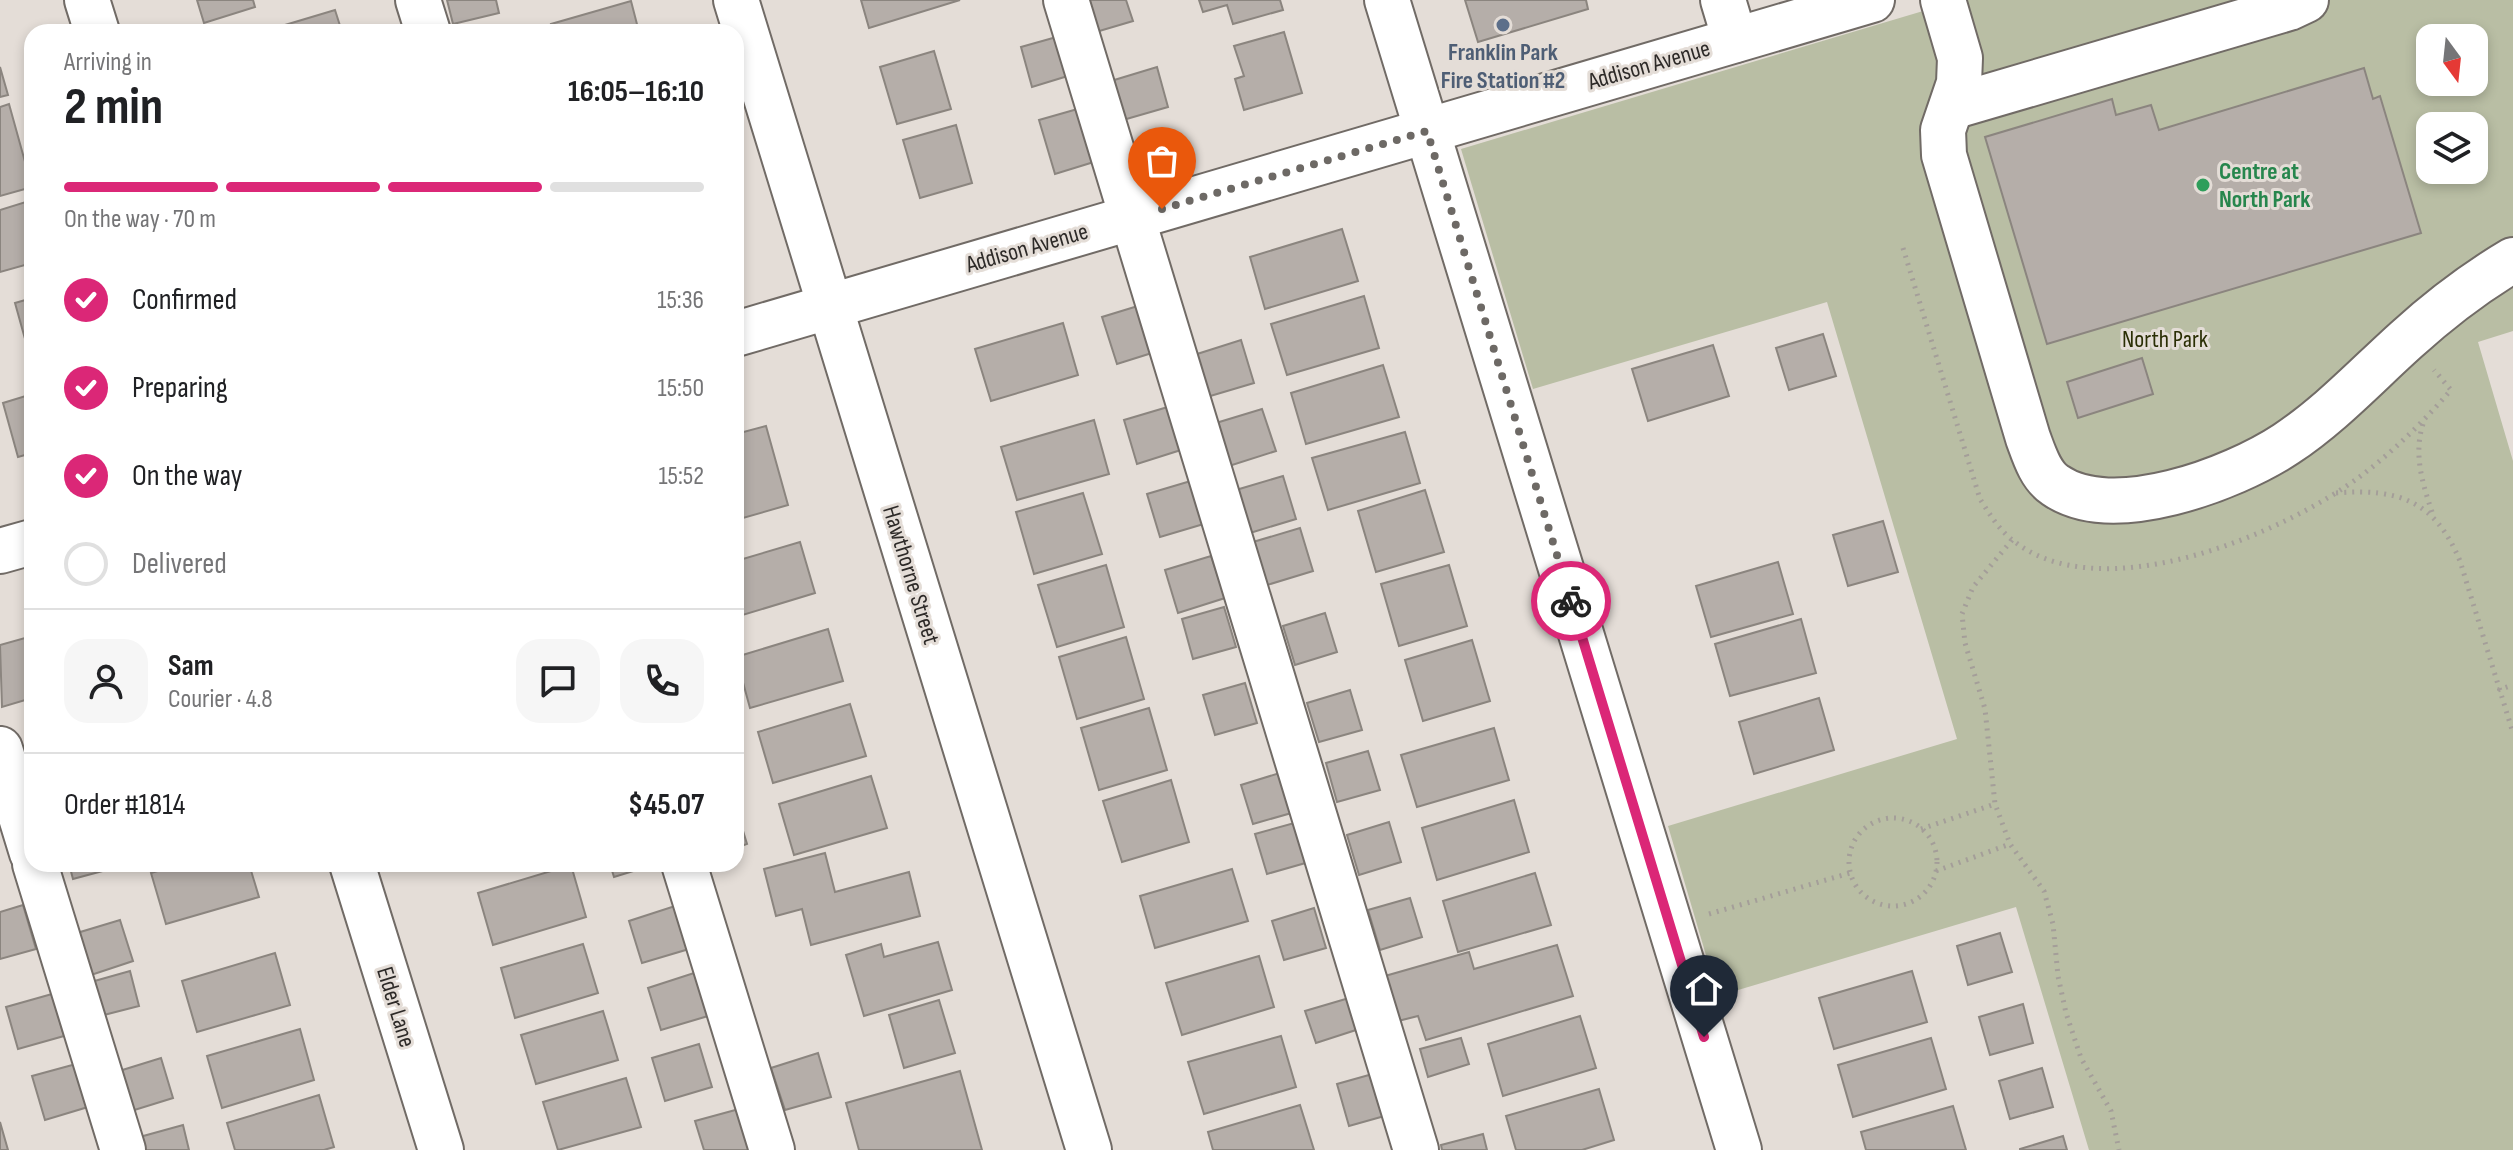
<!DOCTYPE html>
<html lang="en">
<head>
<meta charset="utf-8">
<style>
  :root { --surface:#fff; --page:#f6f6f6; --text:#202124; --muted:#757577; --line:#e0e0e0; --accent:#db2777 }
  body { margin:0; font-family:"Sofia Sans Condensed",sans-serif; background:var(--page); color:var(--text); height:100vh; display:flex; flex-direction:column; font-size:30px; white-space:nowrap }
  * { box-sizing:border-box; margin:0 }
  p { font-size:26px; color:var(--muted) }
  .icon { flex:none; width:44px; height:44px; fill:none; stroke:currentColor; stroke-width:2; stroke-linecap:round; stroke-linejoin:round }
  .map { position:relative; flex:1; overflow:hidden }
  .sheet { position:absolute; left:24px; top:24px; width:720px; height:848px; display:flex; flex-direction:column; background:var(--surface); border-radius:24px; box-shadow:0 4px 12px #0003 }
  .sheet>* { flex:none }
  .needle { width:52px; rotate:165deg }
  .controls { position:absolute; left:2416px; top:24px; display:grid; gap:16px }
  .controls a { display:grid; place-items:center; width:72px; height:72px; border-radius:16px; background:var(--surface); box-shadow:0 4px 12px #0003; font-size:40px }
  .pin { position:absolute; display:grid; place-items:center; width:68px; height:68px; color:#fff; margin:-82px -34px; border-radius:50% 50% 50% 0; rotate:-45deg; box-shadow:0 0 8px #0007 }
  .pin .icon { rotate:45deg }
  .courier { position:absolute; display:grid; place-items:center; width:80px; height:80px; margin:-40px; border:6px solid #db2777; border-radius:50%; background:#fff; color:#222; box-shadow:0 2px 10px #0007 }
  .headline em { font-style:normal; font-weight:700 }
  .headline div { display:flex; flex-direction:column-reverse }
  .headline { display:flex; align-items:center; justify-content:space-between; height:136px; padding:0 40px }
  h1 { font-size:52px; font-weight:700; line-height:60px }
  .bar { display:grid; grid-template-columns:repeat(4,1fr); gap:12px 8px; align-content:center; height:96px; padding:0 40px }
  .bar i { height:10px; border-radius:6px; background:var(--line) }
  .bar .selected { background:var(--accent) }
  .bar p { grid-column:span 4 }
  .line { display:flex; align-items:center; gap:20px; padding:0 40px; border-top:2px solid var(--line) }
  .line div { flex:1 }
  .round { display:grid; place-items:center; flex:none; width:84px; height:84px; border-radius:24px; background:var(--page) }
  ol { padding:0 40px; list-style:none }
  li { display:flex; align-items:center; gap:24px; height:88px }
  li p { margin-inline-start:auto }
  li .icon { padding:8px; border-radius:50%; background:var(--accent); color:#fff; stroke-width:4 }
  li:last-child { color:var(--muted) }
  li i { width:44px; height:44px; border:4px solid var(--line); border-radius:50% }
  .map>svg:first-child { display:block }
  .green { fill:#b9bea4; fill-rule:evenodd }
  .building { fill:#b5aea9; stroke:#8b857f; stroke-width:2 }
  .lines { fill:none; stroke-linecap:round; stroke-linejoin:round }
  .minor-casing { stroke:#716b66; stroke-width:48 }
  .path { stroke:#a49e99; stroke-width:5; stroke-dasharray:2 6; stroke-linecap:butt }
  .minor { stroke:#fff; stroke-width:44 }
  .done { stroke:#6d6965; stroke-width:8; stroke-dasharray:0 14.4 }
  .route { stroke:#db2777; stroke-width:10 }
  .service-dot { fill:#5c6f8a; stroke:#e4ddd7; stroke-width:3 }
  .leisure-dot { fill:#2e9e5b; stroke:#e4ddd7; stroke-width:3 }
  .labels { text-anchor:middle; dominant-baseline:central; stroke-width:6; stroke-linejoin:round; paint-order:stroke }
  .service-label { font-size:24px; font-weight:bold; fill:#4e5e75; stroke:#e4ddd7 }
  .street-label { font-size:24px; fill:#2d2a28; stroke:#e4ddd7 }
  .leisure-label { font-size:24px; font-weight:bold; fill:#27864d; stroke:#e4ddd7; text-anchor:start }
  .park-label { font-size:24px; fill:#2a2e04; stroke:#e4ddd7 }
</style>
</head>
<body>
<div class="map">
<svg width="2513" height="1150" viewBox="0 0 2513 1150">
  <rect width="100%" height="100%" fill="#e4ddd7"/>
  <!-- green -->
  <path class="green" d="M1960,0H2513V331L2478,342L2513,461V1150H2089L2016,907L1718,996L1668,826L1957,739L1827,302L1533,389L1461,149ZM2430,38H2474V82H2430ZM2430,126H2474V170H2430Z"/>
  <!-- building -->
  <g class="building">
    <path d="M197,0H253L255,7L204,23Z"/>
    <path d="M447,0H496L499,13L453,24Z"/>
    <path d="M861,0H960L869,28Z"/>
    <path d="M1087,0H1126L1133,21L1096,32Z"/>
    <path d="M1199,0H1280L1283,10L1233,24L1227,5L1203,12Z"/>
    <path d="M1465,0H1586L1588,9L1478,42Z"/>
    <path d="M631,1L639,32H553L551,24Z"/>
    <path d="M335,10L342,32H287L285,25Z"/>
    <path d="M1284,32L1302,93L1244,110L1235,79L1244,76L1234,46Z"/>
    <path d="M1060,36L1071,75L1032,87L1021,47Z"/>
    <path d="M934,51L951,109L897,124L880,67Z"/>
    <path d="M0,67L8,95L0,97Z"/>
    <path d="M1157,67L1168,107L1123,120L1111,81Z"/>
    <path d="M2364,68L2373,99L2380,96L2421,233L2047,344L1985,137L2112,99L2116,115L2151,105L2159,130Z"/>
    <path d="M9,104L32,187L0,196V107Z"/>
    <path d="M1081,108L1097,161L1055,174L1039,120Z"/>
    <path d="M956,125L972,183L920,198L903,140Z"/>
    <path d="M32,200V263L0,272V210Z"/>
    <path d="M1342,229L1358,281L1265,309L1250,257Z"/>
    <path d="M1364,296L1379,348L1287,375L1271,324Z"/>
    <path d="M32,298V364L15,303Z"/>
    <path d="M1141,305L1155,352L1117,364L1102,317Z"/>
    <path d="M1063,323L1078,375L991,401L975,349Z"/>
    <path d="M1823,334L1836,376L1789,390L1776,348Z"/>
    <path d="M1241,340L1254,383L1207,397L1194,355Z"/>
    <path d="M1713,345L1729,396L1648,421L1632,369Z"/>
    <path d="M2142,358L2153,394L2078,418L2067,382Z"/>
    <path d="M1383,365L1399,417L1306,444L1291,393Z"/>
    <path d="M32,394V453L18,457L3,403Z"/>
    <path d="M1171,406L1184,449L1137,464L1124,420Z"/>
    <path d="M1262,409L1276,451L1229,466L1216,423Z"/>
    <path d="M1094,420L1109,474L1017,500L1001,447Z"/>
    <path d="M766,426L788,505L736,520V434Z"/>
    <path d="M1405,432L1420,483L1328,510L1312,458Z"/>
    <path d="M1283,476L1296,519L1250,533L1236,490Z"/>
    <path d="M1194,480L1207,523L1160,537L1147,494Z"/>
    <path d="M1425,490L1444,552L1376,572L1358,511Z"/>
    <path d="M1083,493L1102,554L1034,574L1016,512Z"/>
    <path d="M1883,521L1898,572L1848,586L1833,535Z"/>
    <path d="M1300,528L1313,571L1267,585L1253,542Z"/>
    <path d="M800,542L815,593L736,617V561Z"/>
    <path d="M1211,556L1225,598L1178,613L1165,570Z"/>
    <path d="M1778,562L1793,614L1711,637L1696,586Z"/>
    <path d="M1106,565L1124,627L1057,647L1038,585Z"/>
    <path d="M1449,565L1467,626L1399,646L1381,584Z"/>
    <path d="M1224,607L1236,647L1193,659L1182,619Z"/>
    <path d="M1325,613L1337,652L1295,665L1283,626Z"/>
    <path d="M1801,619L1816,673L1730,696L1715,644Z"/>
    <path d="M828,629L843,681L750,708L736,657Z"/>
    <path d="M32,636V698L2,707L0,645Z"/>
    <path d="M1126,637L1144,699L1077,719L1059,657Z"/>
    <path d="M1472,640L1490,701L1423,721L1405,660Z"/>
    <path d="M1245,683L1257,723L1215,735L1203,695Z"/>
    <path d="M1350,690L1362,730L1319,742L1307,703Z"/>
    <path d="M1819,698L1834,750L1754,774L1739,722Z"/>
    <path d="M850,704L866,756L773,783L758,732Z"/>
    <path d="M1149,708L1167,770L1099,790L1081,728Z"/>
    <path d="M1494,728L1509,780L1417,807L1401,755Z"/>
    <path d="M1368,751L1380,790L1337,802L1326,763Z"/>
    <path d="M1283,772L1295,812L1253,824L1241,785Z"/>
    <path d="M871,776L887,828L794,855L779,804Z"/>
    <path d="M1171,780L1189,842L1122,862L1103,801Z"/>
    <path d="M1514,800L1529,852L1437,880L1422,828Z"/>
    <path d="M736,808L747,844L736,848Z"/>
    <path d="M1298,822L1309,862L1267,874L1255,834Z"/>
    <path d="M1389,822L1401,862L1359,875L1347,835Z"/>
    <path d="M825,853L835,892L909,872L920,916L811,945L802,909L776,916L764,869Z"/>
    <path d="M69,864H120L121,866L73,879Z"/>
    <path d="M181,864H249L259,897L166,924L151,873Z"/>
    <path d="M610,864H656L614,877Z"/>
    <path d="M571,865L586,917L493,945L478,893Z"/>
    <path d="M1232,869L1248,921L1155,948L1140,896Z"/>
    <path d="M1535,873L1551,925L1458,952L1443,901Z"/>
    <path d="M1410,898L1422,937L1380,950L1368,910Z"/>
    <path d="M23,905L36,949L0,959V912Z"/>
    <path d="M675,906L689,949L642,963L629,921Z"/>
    <path d="M1314,908L1326,948L1284,960L1272,921Z"/>
    <path d="M120,920L133,961L91,975L77,933Z"/>
    <path d="M2000,933L2012,972L1968,985L1957,946Z"/>
    <path d="M938,942L952,990L864,1016L846,955L881,944L884,957Z"/>
    <path d="M583,944L598,993L515,1018L501,968Z"/>
    <path d="M1557,945L1573,996L1426,1040L1418,1016L1398,1021L1385,976L1469,952L1474,969Z"/>
    <path d="M275,953L290,1005L197,1032L182,981Z"/>
    <path d="M1259,956L1274,1007L1182,1035L1166,983Z"/>
    <path d="M130,971L139,1006L100,1016L91,982Z"/>
    <path d="M1912,971L1927,1022L1834,1049L1819,998Z"/>
    <path d="M694,973L708,1016L661,1030L648,988Z"/>
    <path d="M52,994L64,1036L18,1049L6,1007Z"/>
    <path d="M1349,998L1359,1029L1316,1043L1305,1011Z"/>
    <path d="M939,1000L955,1053L904,1068L889,1015Z"/>
    <path d="M2023,1004L2033,1043L1990,1055L1979,1017Z"/>
    <path d="M603,1011L618,1060L536,1084L521,1035Z"/>
    <path d="M1580,1016L1596,1068L1503,1096L1488,1044Z"/>
    <path d="M300,1029L314,1080L222,1108L207,1056Z"/>
    <path d="M1281,1036L1296,1087L1204,1114L1188,1062Z"/>
    <path d="M1461,1038L1469,1064L1428,1077L1420,1049Z"/>
    <path d="M1931,1038L1946,1089L1853,1117L1838,1065Z"/>
    <path d="M699,1044L712,1087L665,1101L652,1058Z"/>
    <path d="M818,1053L831,1097L785,1110L771,1068Z"/>
    <path d="M161,1058L173,1098L128,1112L116,1072Z"/>
    <path d="M76,1064L88,1107L45,1120L32,1076Z"/>
    <path d="M2042,1068L2053,1107L2010,1119L1999,1081Z"/>
    <path d="M960,1071L982,1150H859L846,1103Z"/>
    <path d="M1376,1073L1388,1115L1349,1126L1337,1084Z"/>
    <path d="M626,1078L641,1127L558,1150L543,1102Z"/>
    <path d="M1599,1089L1614,1140L1582,1150H1516L1506,1116Z"/>
    <path d="M319,1095L334,1147L324,1150H235L227,1123Z"/>
    <path d="M1300,1105L1314,1150H1213L1208,1132Z"/>
    <path d="M1953,1106L1966,1150H1866L1861,1132Z"/>
    <path d="M739,1109L750,1150H704L695,1121Z"/>
    <path d="M0,1122L8,1150H0Z"/>
    <path d="M183,1125L189,1150H140L136,1138Z"/>
    <path d="M1483,1134L1487,1150H1442L1441,1145Z"/>
    <path d="M2063,1136L2067,1150H2020V1149Z"/>
  </g>
  <g class="lines">
    <defs>
      <g id="minor">
        <path d="M87,0L97,32"/>
        <path d="M418,0L428,32"/>
        <path d="M736,0L1089,1150"/>
        <path d="M1066,0L1416,1150"/>
        <path d="M1387,0L1739,1150"/>
        <path d="M1723,0L1735,40"/>
        <path d="M1943,0L1960,58L1959,83L1943,130L1944,155L2028,438C2034,454 2040,475 2055,485C2112,525 2233,479 2286,444C2330,415 2366,376 2406,340C2439,310 2474,283 2513,260"/>
        <path d="M1952,107L2289,8L2306,0"/>
        <path d="M736,334L1872,0"/>
        <path d="M0,551L32,542"/>
        <path d="M0,749L32,853"/>
        <path d="M35,864L123,1150"/>
        <path d="M352,864L441,1150"/>
        <path d="M684,864L772,1150"/>
      </g>
    </defs>
    <!-- minor casing -->
    <use href="#minor" class="minor-casing"/>
    <!-- path -->
    <g class="path">
      <path d="M1903,248L1980,499C1989,513 1997,527 2010,538C2097,613 2284,534 2362,475C2395,450 2424,421 2451,390L2434,370"/>
      <path d="M2423,424C2413,455 2423,485 2433,515"/>
      <path d="M2336,493C2399,488 2435,501 2460,561L2513,733"/>
      <path d="M2012,540L1973,587L1962,614L1965,643L1985,709L1995,804L2010,844L2044,891L2053,924L2058,976L2066,1013L2081,1058L2111,1111L2119,1150"/>
      <path d="M2498,690L2513,685"/>
      <circle cx="1893" cy="862" r="44"/>
      <path d="M1921,829L1995,804"/>
      <path d="M1936,871L2010,844"/>
      <path d="M1709,914L1850,873"/>
    </g>
    <!-- minor -->
    <use href="#minor" class="minor"/>
  </g>
  <g class="lines">
    <!-- done -->
    <path class="done" d="M1162,209L1427,131L1571,601"/>
    <!-- route -->
    <path class="route" d="M1571,601L1704,1037"/>
  </g>
  <!-- markers -->
  <circle class="service-dot" cx="1503" cy="25" r="8"/>
  <circle class="leisure-dot" cx="2203" cy="185" r="8"/>
  <g class="labels">
    <!-- service labels -->
    <g class="service-label">
      <text x="1503" y="52">Franklin Park<tspan x="1503" dy="28">Fire Station #2</tspan></text>
    </g>
    <!-- street labels -->
    <g class="street-label">
      <text transform="translate(1649 65) rotate(-16)">Addison Avenue</text>
      <text transform="translate(1027 248) rotate(-16)">Addison Avenue</text>
      <text transform="translate(911 575) rotate(73)">Hawthorne Street</text>
      <text transform="translate(396 1007) rotate(73)">Elder Lane</text>
    </g>
    <!-- leisure labels -->
    <g class="leisure-label">
      <text x="2219" y="171">Centre at<tspan x="2219" dy="28">North Park</tspan></text>
    </g>
    <!-- park labels -->
    <g class="park-label">
      <text x="2165" y="339">North Park</text>
    </g>
  </g>
</svg>
<div class="controls">
<a><svg class="needle" viewBox="-14 -14 28 28"><path d="M0-13l5 13h-10z" fill="#e53935"/><path d="M0 13l5-13h-10z" fill="#757577"/></svg></a>
<a><svg class="icon" aria-label="layers" viewBox="0 0 24 24"><path d="M12 4l9 5-9 5-9-5zM3 14l9 5 9-5"/></svg></a>
</div>
<div class="pin" style="left:1162px;top:209px;background:#ea580c"><svg class="icon" aria-label="bag" viewBox="0 0 24 24"><path d="M5 8h14l-1 12H6zM9 8a3 3 0 0 1 6 0"/></svg></div>
<div class="pin" style="left:1704px;top:1037px;background:#1f2937"><svg class="icon" aria-label="home" viewBox="0 0 24 24"><path d="M3 11l9-7 9 7M6 9v11h12V9"/></svg></div>
<div class="courier" style="left:1571px;top:601px"><svg class="icon" aria-label="bike" viewBox="0 0 24 24"><circle cx="6" cy="16" r="4"/><circle cx="18" cy="16" r="4"/><path d="M6 16l4-8h5l3 8M10 8l3 8H6M13 5h3"/></svg></div>
<section class="sheet">
<div class="headline"><div><h1>2 min</h1><p>Arriving in</p></div><em>16:05–16:10</em></div>
<div class="bar"><i class="selected"></i><i class="selected"></i><i class="selected"></i><i></i><p>On the way · 70 m</p></div>
<ol>
<li><svg class="icon" aria-label="check" viewBox="0 0 24 24"><path d="M5 12l5 5 9-10"/></svg>Confirmed<p>15:36</p></li>
<li><svg class="icon" aria-label="check" viewBox="0 0 24 24"><path d="M5 12l5 5 9-10"/></svg>Preparing<p>15:50</p></li>
<li><svg class="icon" aria-label="check" viewBox="0 0 24 24"><path d="M5 12l5 5 9-10"/></svg>On the way<p>15:52</p></li>
<li><i></i>Delivered</li>
</ol>
<div class="line" style="height:144px"><a class="round"><svg class="icon" aria-label="person" viewBox="0 0 24 24"><circle cx="12" cy="8" r="4"/><path d="M4 21q1-7 8-7t8 7"/></svg></a><div><b>Sam</b><p>Courier · 4.8</p></div><a class="round"><svg class="icon" aria-label="chat" viewBox="0 0 24 24"><path d="M4 5h16v11H9l-5 4z"/></svg></a><a class="round"><svg class="icon" aria-label="phone" viewBox="0 0 24 24"><path d="M5 4h4l2 5-3 2q2 4 5 5l2-3 5 2v4C11 20 4 13 5 4z"/></svg></a></div>
<div class="line" style="height:104px"><div>Order #1814</div><b>$45.07</b></div>
</section>
</div>
</body>
</html>
